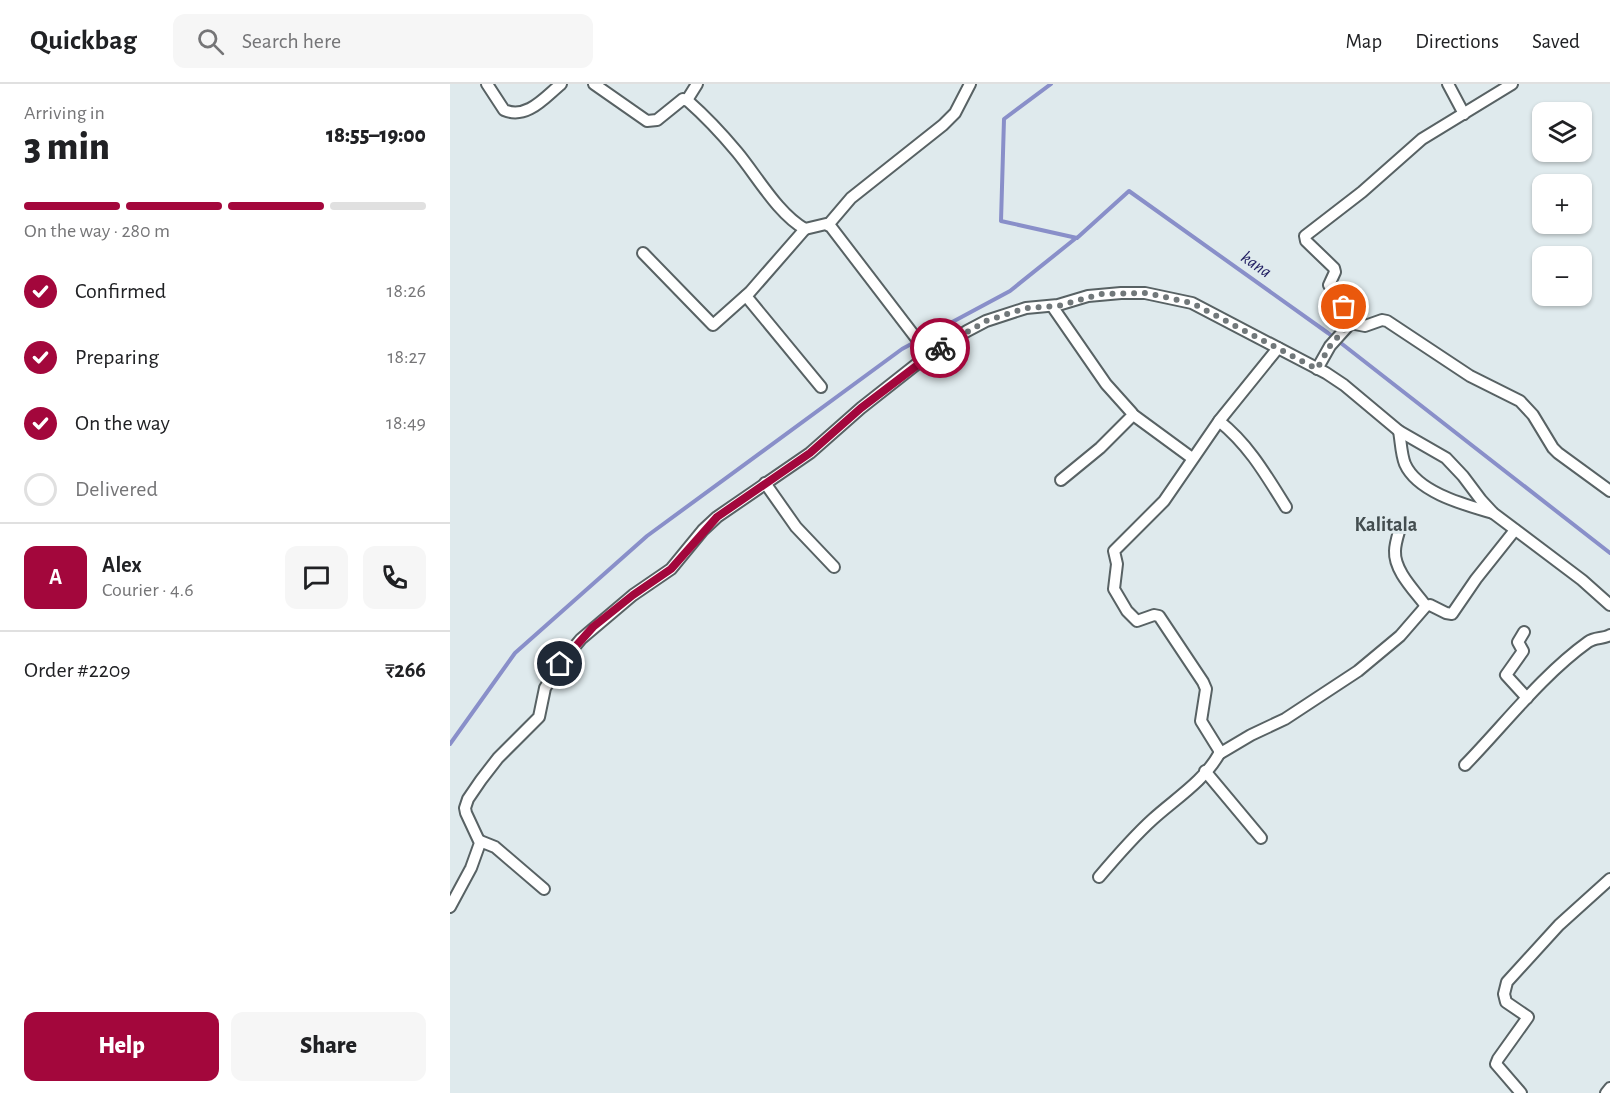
<!DOCTYPE html>
<html lang="en">
<head>
<meta charset="utf-8">
<style>
  :root { --surface:#fff; --page:#f6f6f6; --text:#202124; --muted:#757577; --line:#e0e0e0; --accent:#a3073c }
  body { margin:0; font-family:"Alegreya Sans",sans-serif; background:var(--page); color:var(--text); height:100vh; display:flex; flex-direction:column; font-size:22px; white-space:nowrap }
  * { box-sizing:border-box; margin:0 }
  p { font-size:20px; color:var(--muted) }
  .icon { flex:none; width:33px; height:33px; fill:none; stroke:currentColor; stroke-width:2; stroke-linecap:round; stroke-linejoin:round }
  .map { position:relative; flex:1; overflow:hidden }
  .sheet { display:flex; flex-direction:column; background:var(--surface); width:450px }
  .sheet>* { flex:none }
  .tools { position:absolute; left:1082px; top:18px; display:grid; gap:12px }
  .tools a { display:grid; place-items:center; width:60px; height:60px; border-radius:12px; background:var(--surface); box-shadow:0 2px 4px #0004; font-size:30px }
  .pin { position:absolute; display:grid; place-items:center; width:51px; height:51px; color:#fff; margin:-26px; border:3px solid #fff; border-radius:50%; box-shadow:0 2px 6px #0007 }
  .courier { position:absolute; display:grid; place-items:center; width:60px; height:60px; margin:-30px; border:4px solid #a3073c; border-radius:50%; background:#fff; color:#222; box-shadow:0 2px 8px #0007 }
  .summary em { font-style:normal; font-weight:800 }
  .summary div { display:flex; flex-direction:column-reverse }
  .summary { display:flex; align-items:center; justify-content:space-between; height:102px; padding:0 24px }
  h1 { font-size:39px; font-weight:800; line-height:45px }
  .bar { display:grid; grid-template-columns:repeat(4,1fr); gap:9px 6px; align-content:center; height:72px; padding:0 24px }
  .bar i { height:8px; border-radius:4px; background:var(--line) }
  .bar .active { background:var(--accent) }
  .bar p { grid-column:span 4 }
  .line { display:flex; align-items:center; gap:15px; padding:0 24px; border-top:2px solid var(--line) }
  .line div { flex:1 }
  .round { display:grid; place-items:center; flex:none; width:63px; height:63px; border-radius:12px; background:var(--page) }
  ol { padding:0 24px; list-style:none }
  li { display:flex; align-items:center; gap:18px; height:66px }
  li p { margin-inline-start:auto }
  li .icon { padding:6px; border-radius:50%; background:var(--accent); color:#fff; stroke-width:4 }
  li:last-child { color:var(--muted) }
  li i { width:33px; height:33px; border:3px solid var(--line); border-radius:50% }
  .button { display:flex; gap:12px; margin-top:auto; padding:12px 24px }
  .button a { flex:1; height:69px; border-radius:12px; background:var(--accent); color:#fff; font-size:24px; font-weight:800; line-height:69px; text-align:center }
  .button a+a { background:var(--page); color:var(--text) }
  header { display:flex; align-items:center; gap:36px; box-sizing:border-box; height:84px; padding:0 30px; background:var(--surface); border-bottom:2px solid var(--line) }
  header strong { font-size:28px }
  nav { display:flex; gap:33px; margin-inline-start:auto; font-size:21px }
  .search { width:420px; height:54px; background:var(--page); display:flex; align-items:center; gap:15px; box-sizing:border-box; padding:0 21px; border-radius:12px; color:var(--muted); font-size:22px }
  main { display:flex; flex:1; min-height:0 }
  .map>svg:first-child { display:block }
  .lines { fill:none; stroke-linecap:round; stroke-linejoin:round }
  .stream { stroke:#898fc9; stroke-width:4 }
  .street-casing { stroke:#586264; stroke-width:14 }
  .street { stroke:#fff; stroke-width:10 }
  .done { stroke:#71787a; stroke-width:6; stroke-dasharray:0 10.8 }
  .route { stroke:#a3073c; stroke-width:8 }
  .labels { text-anchor:middle; dominant-baseline:central; stroke-width:6; stroke-linejoin:round; paint-order:stroke }
  .water-label { font-size:18px; font-style:italic; fill:#232063; stroke:#dfeaed }
  .quarter-label { font-size:20px; font-weight:bold; fill:#434d4f; stroke:#dfeaed }
</style>
</head>
<body>
<header>
<strong>Quickbag</strong>
<div class="search"><svg class="icon" aria-label="search" viewBox="0 0 24 24"><circle cx="10" cy="10" r="6"/><path d="M15 15l6 6"/></svg>Search here</div>
<nav><a>Map</a><a>Directions</a><a>Saved</a></nav>
</header>
<main>
<section class="sheet">
<div class="summary"><div><h1>3 min</h1><p>Arriving in</p></div><em>18:55–19:00</em></div>
<div class="bar"><i class="active"></i><i class="active"></i><i class="active"></i><i></i><p>On the way · 280 m</p></div>
<ol>
<li><svg class="icon" aria-label="check" viewBox="0 0 24 24"><path d="M5 12l5 5 9-10"/></svg>Confirmed<p>18:26</p></li>
<li><svg class="icon" aria-label="check" viewBox="0 0 24 24"><path d="M5 12l5 5 9-10"/></svg>Preparing<p>18:27</p></li>
<li><svg class="icon" aria-label="check" viewBox="0 0 24 24"><path d="M5 12l5 5 9-10"/></svg>On the way<p>18:49</p></li>
<li><i></i>Delivered</li>
</ol>
<div class="line" style="height:108px"><b class="round" style="background:var(--accent);color:#fff">A</b><div><b>Alex</b><p>Courier · 4.6</p></div><a class="round"><svg class="icon" aria-label="chat" viewBox="0 0 24 24"><path d="M4 5h16v11H9l-5 4z"/></svg></a><a class="round"><svg class="icon" aria-label="phone" viewBox="0 0 24 24"><path d="M5 4h4l2 5-3 2q2 4 5 5l2-3 5 2v4C11 20 4 13 5 4z"/></svg></a></div>
<div class="line" style="height:78px"><div>Order #2209</div><b>₹266</b></div>
<div class="button"><a>Help</a><a>Share</a></div>
</section>
<div class="map">
<svg width="1160" height="1009" viewBox="0 0 1160 1009">
  <rect width="100%" height="100%" fill="#dfeaed"/>
  <g class="lines">
    <!-- stream -->
    <g class="stream">
      <path d="M601,0L554,35L551,137L627,154L679,107L878,249L1160,469"/>
      <path d="M0,660L65,569L197,452L452,265L560,207L626,154"/>
    </g>
    <defs>
      <g id="street">
        <path d="M37,0L54,26C77,36 95,13 111,0"/>
        <path d="M144,0L197,37L207,36L233,15L238,17C255,32 272,50 287,68C307,92 328,130 355,145L376,140L381,143L479,271"/>
        <path d="M998,0L1014,30"/>
        <path d="M237,16L247,0"/>
        <path d="M378,141L401,114L493,41L505,29L520,0"/>
        <path d="M193,169L263,241L300,208L355,145"/>
        <path d="M296,212L371,303"/>
        <path d="M602,222L656,300L682,329L681,333L650,364L611,396"/>
        <path d="M900,239L915,242L932,236L937,237L1020,292L1070,317L1083,331L1103,364L1108,369L1160,407"/>
        <path d="M867,285L880,262L898,242L900,237L894,223L879,201L885,188L884,184L856,157L855,152L912,108L972,55L1062,0"/>
        <path d="M682,330L742,374"/>
        <path d="M769,337C799,361 816,391 836,423"/>
        <path d="M949,347C951,358 951,370 955,380C968,409 1016,421 1043,429"/>
        <path d="M315,399L346,443L384,483"/>
        <path d="M950,444C948,451 945,460 945,467C944,487 965,507 976,522"/>
        <path d="M1074,548L1068,558L1073,567L1056,591L1077,614"/>
        <path d="M769,670L801,651L835,635L908,587L950,552L976,522L980,521L996,529L1002,530L1026,495L1065,446"/>
        <path d="M1015,681C1054,641 1092,591 1138,558C1145,553 1153,555 1160,551"/>
        <path d="M755,687L811,754"/>
        <path d="M30,757L45,763L94,805"/>
        <path d="M649,793C666,773 683,753 703,735C725,715 754,697 769,670V666L751,637L756,605L753,598L709,532L704,531L687,537L677,527L664,505L667,480L664,467L714,417L769,337L828,264"/>
        <path d="M0,823L21,784L30,759L16,729L15,724L18,715L31,696L48,674L89,633L95,604L110,580L131,555L183,511L221,485L253,446L267,433L360,369L411,324L477,272L517,247L536,237L576,224L608,221L638,212L671,209H695L742,219L876,289L894,301L949,347L996,374L1013,392L1031,416L1043,429L1132,496L1160,521"/>
        <path d="M1071,1009L1046,980L1048,975L1078,933L1056,918L1054,910L1057,898L1109,841L1160,795"/>
        <path d="M1156,1009L1160,1004"/>
      </g>
    </defs>
    <!-- street casing -->
    <use href="#street" class="street-casing"/>
    <!-- street -->
    <use href="#street" class="street"/>
  </g>
  <g class="lines">
    <!-- done -->
    <path class="done" d="M490,264L536,237L576,224L608,222L651,210L696,209L742,219L867,285L880,262L899,240V233L894,223"/>
    <!-- route -->
    <path class="route" d="M110,580L143,543L183,511L221,485L267,433L360,369L411,324L490,264"/>
  </g>
  <g class="labels">
    <!-- water labels -->
    <g class="water-label">
      <text transform="translate(806 181) rotate(35)">kana</text>
    </g>
    <!-- quarter labels -->
    <g class="quarter-label">
      <text x="936" y="441">Kalitala</text>
    </g>
  </g>
</svg>
<div class="tools">
<a><svg class="icon" aria-label="layers" viewBox="0 0 24 24"><path d="M12 4l9 5-9 5-9-5zM3 14l9 5 9-5"/></svg></a>
<a>+</a>
<a>−</a>
</div>
<div class="pin" style="left:894px;top:223px;background:#ea580c"><svg class="icon" aria-label="bag" viewBox="0 0 24 24"><path d="M5 8h14l-1 12H6zM9 8a3 3 0 0 1 6 0"/></svg></div>
<div class="pin" style="left:110px;top:580px;background:#1f2937"><svg class="icon" aria-label="home" viewBox="0 0 24 24"><path d="M3 11l9-7 9 7M6 9v11h12V9"/></svg></div>
<div class="courier" style="left:490px;top:264px"><svg class="icon" aria-label="bike" viewBox="0 0 24 24"><circle cx="6" cy="16" r="4"/><circle cx="18" cy="16" r="4"/><path d="M6 16l4-8h5l3 8M10 8l3 8H6M13 5h3"/></svg></div>
</div>
</main>
</body>
</html>
